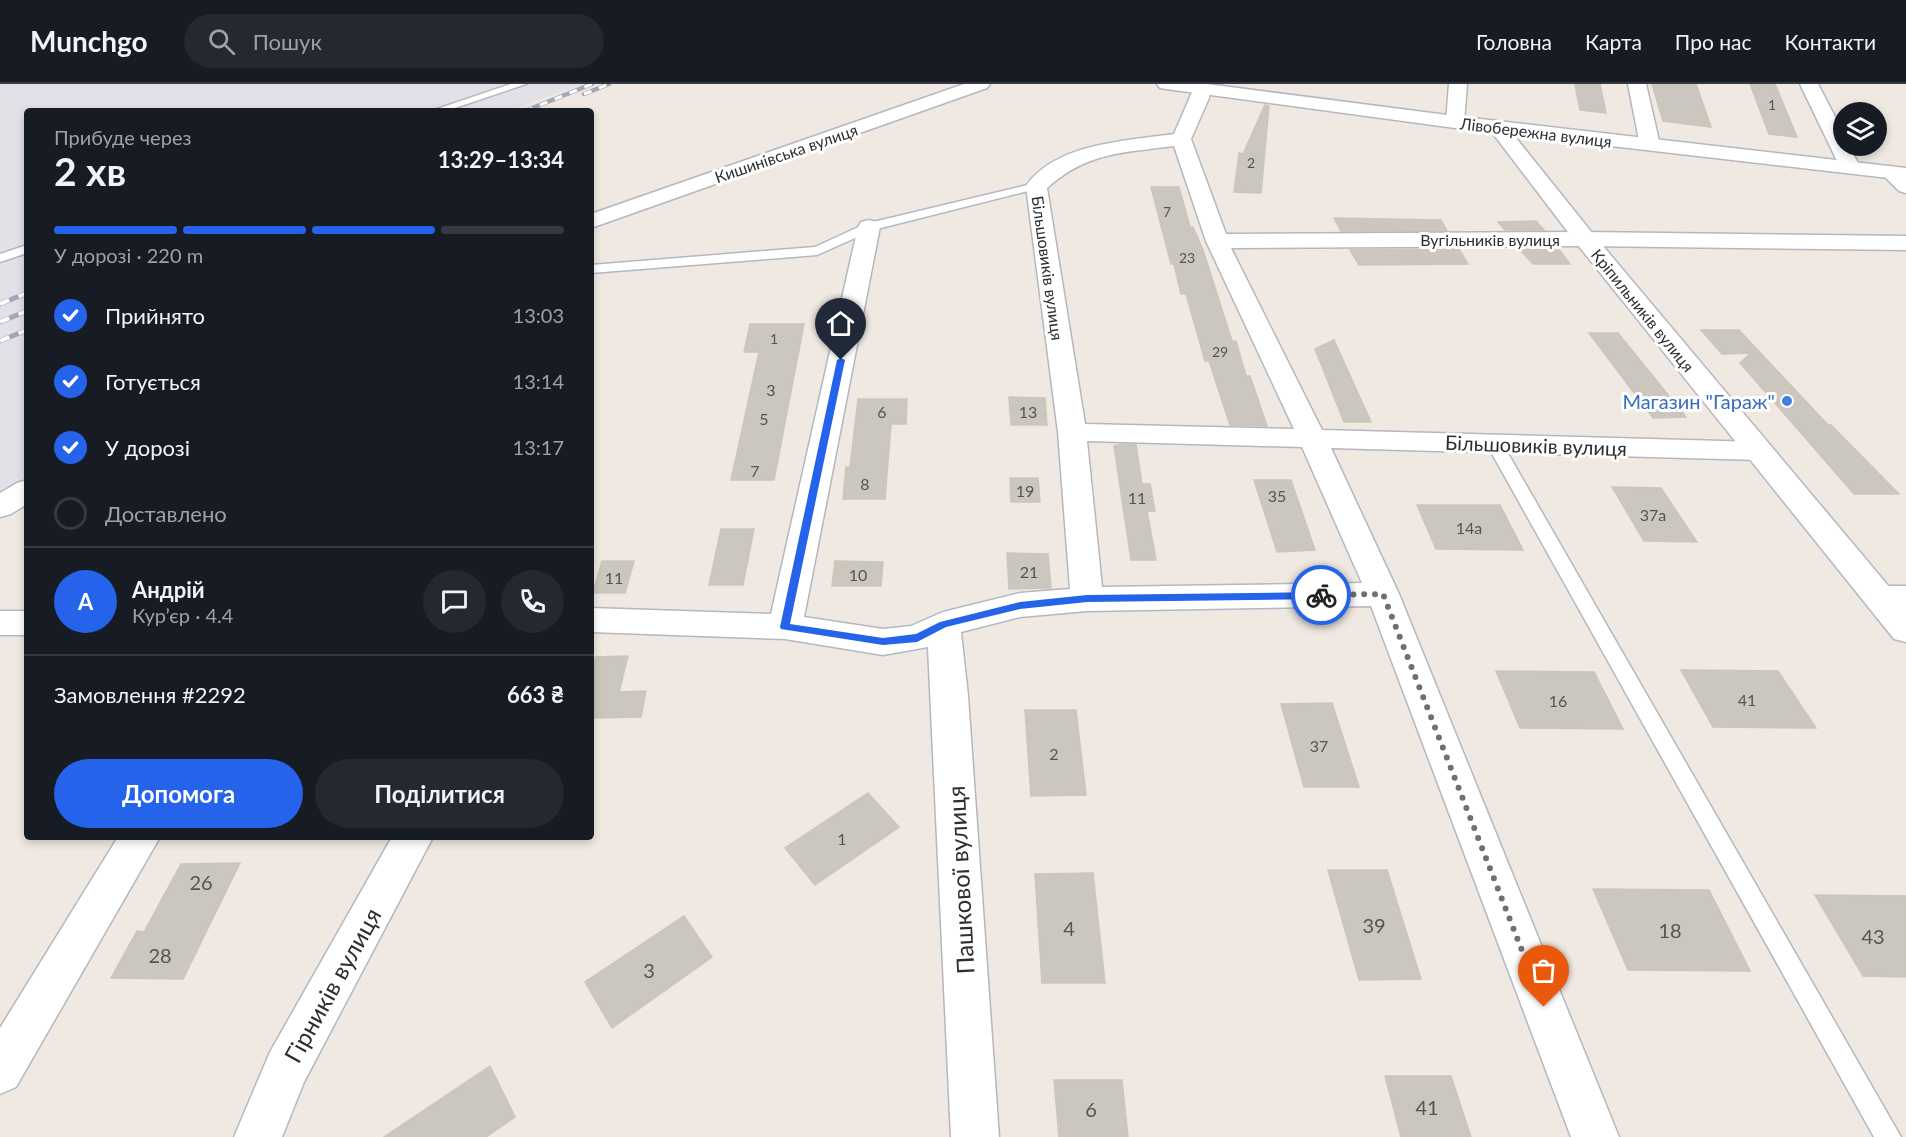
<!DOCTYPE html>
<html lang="uk">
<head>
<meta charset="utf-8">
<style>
  :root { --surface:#171b24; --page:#242831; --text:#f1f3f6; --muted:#9ea1a6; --line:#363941; --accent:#2563eb }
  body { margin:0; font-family:Lato,sans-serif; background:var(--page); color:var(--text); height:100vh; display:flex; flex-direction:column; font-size:22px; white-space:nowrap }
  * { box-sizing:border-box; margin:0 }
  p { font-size:20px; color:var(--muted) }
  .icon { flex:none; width:33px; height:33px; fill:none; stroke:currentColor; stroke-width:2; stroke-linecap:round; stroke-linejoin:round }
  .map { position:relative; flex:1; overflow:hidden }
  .sheet { position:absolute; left:24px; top:24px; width:570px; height:732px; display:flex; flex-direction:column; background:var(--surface); border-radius:6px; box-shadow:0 3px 9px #0003 }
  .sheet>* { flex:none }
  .controls { position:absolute; left:1833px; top:18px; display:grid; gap:12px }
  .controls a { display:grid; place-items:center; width:54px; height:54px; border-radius:50%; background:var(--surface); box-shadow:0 3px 9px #0003; font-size:30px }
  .pin { position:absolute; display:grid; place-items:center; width:51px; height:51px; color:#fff; margin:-62px -26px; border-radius:50% 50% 50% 0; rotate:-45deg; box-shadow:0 0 6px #0007 }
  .pin .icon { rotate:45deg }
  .courier { position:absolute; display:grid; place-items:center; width:60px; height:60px; margin:-30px; border:4px solid #2563eb; border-radius:50%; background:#fff; color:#222; box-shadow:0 2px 8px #0007 }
  .headline em { font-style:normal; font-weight:700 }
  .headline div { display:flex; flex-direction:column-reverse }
  .headline { display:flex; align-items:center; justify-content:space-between; height:102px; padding:0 30px }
  h1 { font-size:39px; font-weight:700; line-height:45px }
  .bar { display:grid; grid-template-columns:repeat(4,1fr); gap:9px 6px; align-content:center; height:72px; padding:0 30px }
  .bar i { height:8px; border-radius:4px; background:var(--line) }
  .bar .active { background:var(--accent) }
  .bar p { grid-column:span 4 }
  .line { display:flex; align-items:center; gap:15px; padding:0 30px; border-top:2px solid var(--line) }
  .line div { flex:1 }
  .round { display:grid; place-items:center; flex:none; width:63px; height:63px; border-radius:32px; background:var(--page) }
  ol { padding:0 30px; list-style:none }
  li { display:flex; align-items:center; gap:18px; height:66px }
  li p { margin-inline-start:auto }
  li .icon { padding:6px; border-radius:50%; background:var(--accent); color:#fff; stroke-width:4 }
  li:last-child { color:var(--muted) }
  li i { width:33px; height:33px; border:3px solid var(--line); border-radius:50% }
  .primary-button { display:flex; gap:12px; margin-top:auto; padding:12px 30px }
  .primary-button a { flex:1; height:69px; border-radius:36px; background:var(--accent); color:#fff; font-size:24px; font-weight:700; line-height:69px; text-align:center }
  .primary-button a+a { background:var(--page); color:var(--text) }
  header { display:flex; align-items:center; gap:36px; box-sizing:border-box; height:84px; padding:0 30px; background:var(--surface); border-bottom:2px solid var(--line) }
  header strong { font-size:28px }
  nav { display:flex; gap:33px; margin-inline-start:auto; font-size:21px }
  .search { width:420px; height:54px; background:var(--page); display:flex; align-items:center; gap:15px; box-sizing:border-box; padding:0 21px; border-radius:33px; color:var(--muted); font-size:22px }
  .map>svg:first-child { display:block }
  .industrial { fill:#e3e1e8 }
  .building { fill:#cbc7bf; stroke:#cbc5ba; stroke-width:1.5 }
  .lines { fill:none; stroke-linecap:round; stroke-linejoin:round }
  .service-casing { stroke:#b4b7c1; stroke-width:3 }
  .minor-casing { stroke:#b4b7c1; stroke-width:3 }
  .tertiary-casing { stroke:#b4b7c1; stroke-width:3 }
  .secondary-casing { stroke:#b4b7c1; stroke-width:3 }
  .service { fill:#fff; fill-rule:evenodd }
  .minor { fill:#fff; fill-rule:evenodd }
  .tertiary { fill:#fff; fill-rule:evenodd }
  .secondary { fill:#fff; fill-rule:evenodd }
  .rail-far1-casing { stroke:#a3a6b8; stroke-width:4.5 }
  .rail-casing { stroke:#a3a6b8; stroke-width:5 }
  .rail-far1 { stroke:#fff; stroke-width:3; stroke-dasharray:8; stroke-linecap:butt }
  .rail { stroke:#fff; stroke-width:4; stroke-dasharray:10; stroke-linecap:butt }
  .route { fill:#2563eb }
  .done { stroke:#726f6d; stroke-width:6; stroke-dasharray:0 10.8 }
  .shop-dot { fill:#3f7fe0; stroke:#fff; stroke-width:2 }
  .labels { text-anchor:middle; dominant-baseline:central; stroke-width:6; stroke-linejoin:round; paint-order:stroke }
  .far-number-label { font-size:14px; fill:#555452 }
  .far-street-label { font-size:16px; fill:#2e2e2e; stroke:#fff }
  .number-label { font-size:16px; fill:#555452 }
  .shop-label { font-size:20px; fill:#366cbe; stroke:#fff; text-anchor:end }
  .street-label { font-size:20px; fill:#2e2e2e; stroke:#fff }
  .near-number-label { font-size:20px; fill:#555452 }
  .near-street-label { font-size:24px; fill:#2e2e2e; stroke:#fff }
</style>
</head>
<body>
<header>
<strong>Munchgo</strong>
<div class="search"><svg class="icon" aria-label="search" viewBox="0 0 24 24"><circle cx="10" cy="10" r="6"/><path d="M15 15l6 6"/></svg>Пошук</div>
<nav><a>Головна</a><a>Карта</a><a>Про нас</a><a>Контакти</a></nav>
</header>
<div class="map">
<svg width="1906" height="1053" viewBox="0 0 1906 1053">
  <rect width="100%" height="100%" fill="#efe9e1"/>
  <!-- industrial -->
  <path class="industrial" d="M0,0H585L506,27H27V412L0,430Z"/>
  <!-- building -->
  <g class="building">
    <path d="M1575,0H1600L1606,29L1580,26Z"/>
    <path d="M1652,0H1696L1711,43L1663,37Z"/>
    <path d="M1750,0H1775L1797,53L1769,50Z"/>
    <path d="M1265,21L1269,22L1261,109L1234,108L1239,69L1243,70Z"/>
    <path d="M1151,103H1179L1190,143H1193L1203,166L1232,257H1236L1246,292H1250L1267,342L1230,341L1209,277H1205L1186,210H1181L1174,180H1171Z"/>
    <path d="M1334,134L1441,136L1447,147H1341Z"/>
    <path d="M1536,137L1544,146H1505L1498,138Z"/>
    <path d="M1558,164L1570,180H1533L1519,165Z"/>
    <path d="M1459,165L1468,180L1359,181L1350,166Z"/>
    <path d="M750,240H804L774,396H731L759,268H744Z"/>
    <path d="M1701,246H1739L1828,341H1831L1899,410H1854L1740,279L1751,269L1722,270Z"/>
    <path d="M1589,249H1618L1686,333L1653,334Z"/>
    <path d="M1334,256L1371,338H1344L1315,265Z"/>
    <path d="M1009,313L1045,314L1047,341H1011Z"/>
    <path d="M858,315H907L906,340H891L885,415H843L846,383H850Z"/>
    <path d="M1122,360L1136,361L1142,400H1150L1155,427H1147L1156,476H1131L1114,362Z"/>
    <path d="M1010,394H1038L1040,418H1011Z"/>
    <path d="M1254,396H1291L1315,466L1277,468Z"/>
    <path d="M1612,403L1661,404L1697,458L1644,457Z"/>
    <path d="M1417,421H1500L1523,466L1436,465Z"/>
    <path d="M721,445H754L743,501H709Z"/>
    <path d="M1007,469L1048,470L1051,504L1009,505Z"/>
    <path d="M602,477H634L625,509H593Z"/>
    <path d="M835,477L883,478L881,502H832Z"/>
    <path d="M628,572L619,608L646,607L641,633L591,634V589L596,573Z"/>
    <path d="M1681,586L1778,587L1816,644L1713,643Z"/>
    <path d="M1496,587L1594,588L1623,645L1520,644Z"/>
    <path d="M1332,619L1359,703H1304L1281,620Z"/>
    <path d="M1025,626H1076L1086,711L1031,712Z"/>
    <path d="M868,709L899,743L815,801L785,764Z"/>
    <path d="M240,779L183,895L111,894L137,847L144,848L181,780Z"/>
    <path d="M1328,786H1387L1421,895L1359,896Z"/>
    <path d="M1093,789L1105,899H1042L1035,790Z"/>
    <path d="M1593,805L1709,806L1750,887L1628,886Z"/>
    <path d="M1815,811L1906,812V893L1863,892Z"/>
    <path d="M684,832L712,873L612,944L585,898Z"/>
    <path d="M490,982L515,1033L486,1053H384Z"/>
    <path d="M1385,992H1451L1471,1053H1401Z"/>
    <path d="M1054,996H1122L1128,1053H1059Z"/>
  </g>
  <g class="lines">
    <defs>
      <g id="service">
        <path d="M511,0H526L446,27H431Z"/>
        <path d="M1036,99L1042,102L1040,104L873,146L817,171L591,189V181L815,163L865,140Z"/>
        <path d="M27,161V169L0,178V170Z"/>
        <path d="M1494,354L1502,359L1901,1053H1874L1486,359Z"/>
      </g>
      <g id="minor">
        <path d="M964,0H990L987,4L591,144V130Z"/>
        <path d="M1187,0H1208L1211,4L1209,14L1191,55L1226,150L1585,148L1906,152V166L1585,162L1231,164L1322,346L1759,358L1769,361L1773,367L1769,373L1759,376L1331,364L1399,510L1619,1053H1571L1371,522L1087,527L1020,533L961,548L968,612L999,1053H951L928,563L883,571L785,555L591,548V524L771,530L858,143L861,138L869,136L877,138L880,143L804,533L883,545L911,542L943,528L1020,509L1070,505L1058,348L1026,102C1056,59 1126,57 1174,50L1193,6ZM1174,62L1206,157L1294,345L1085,340L1047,104C1087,68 1122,69 1174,62ZM1087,357L1302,363L1362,499L1102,503Z"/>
        <path d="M1449,0H1467L1464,38L1462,42H1448L1446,38Z"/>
        <path d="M1628,0H1646L1660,61L1657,65H1643L1640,61Z"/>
        <path d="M1800,0H1818L1844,50V62H1849L1860,83L1857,87H1843L1840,83Z"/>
        <path d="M1890,82L1897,84L1906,92V109L1899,107L1880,88L1883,84Z"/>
        <path d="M27,396V420L11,430L0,433V409L17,399Z"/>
        <path d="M1880,502H1906V526H1880L1868,522L1864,514L1868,506Z"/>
        <rect x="0" y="527" width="27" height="24"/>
        <path d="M118,753H160L16,1003L0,1010V944Z"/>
        <path d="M392,753H433L304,998L282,1053H234L270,968Z"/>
      </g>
      <path id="tertiary" d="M1497,37L1504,39L1593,150L1906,523V558L1894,555L1577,160L1488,43L1490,39Z"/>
      <path id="secondary" d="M1157,0H1207L1455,32L1906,84V96L1455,44L1166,5L1160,4Z"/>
    </defs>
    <!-- service casing -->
    <use href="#service" class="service-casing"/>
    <!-- minor casing -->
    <use href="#minor" class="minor-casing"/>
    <!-- tertiary casing -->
    <use href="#tertiary" class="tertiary-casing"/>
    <!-- secondary casing -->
    <use href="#secondary" class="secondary-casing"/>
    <!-- service -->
    <use href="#service" class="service"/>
    <!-- minor -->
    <use href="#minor" class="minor"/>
    <!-- tertiary -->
    <use href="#tertiary" class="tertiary"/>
    <!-- secondary -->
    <use href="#secondary" class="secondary"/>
    <defs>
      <g id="rail-far1">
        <path d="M584,10L609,0"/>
        <path d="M525,27L592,0"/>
      </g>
      <g id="rail">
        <path d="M0,220L27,209"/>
        <path d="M0,238L27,227"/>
        <path d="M0,257L27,246"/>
      </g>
    </defs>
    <!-- rail-far1 casing -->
    <use href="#rail-far1" class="rail-far1-casing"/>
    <!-- rail casing -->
    <use href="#rail" class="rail-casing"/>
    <!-- rail-far1 -->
    <use href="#rail-far1" class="rail-far1"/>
    <!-- rail -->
    <use href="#rail" class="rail"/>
  </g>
  <!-- route -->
  <path class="route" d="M841,274L845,276L790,540L883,554L916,550L940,538L1020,518L1087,511L1321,508L1325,511L1321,515L1087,518L1020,525L946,543L917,558L883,561L781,545L780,543L837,276Z"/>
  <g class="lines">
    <!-- done -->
    <path class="done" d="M1321,511L1383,510L1544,923"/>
  </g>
  <!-- markers -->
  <circle class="shop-dot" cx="1787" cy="317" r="6"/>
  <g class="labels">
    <!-- far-number labels -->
    <g class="far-number-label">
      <text x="1772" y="20">1</text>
      <text x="1251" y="78">2</text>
      <text x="1167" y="127">7</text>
      <text x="1187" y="173">23</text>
      <text x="774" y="254">1</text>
      <text x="1220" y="267">29</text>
    </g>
    <!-- far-street labels -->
    <g class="far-street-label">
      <text transform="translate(1536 48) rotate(7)">Лівобережна вулиця</text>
      <text transform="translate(786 69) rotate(-19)">Кишинівська вулиця</text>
      <text x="1490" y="155">Вугільників вулиця</text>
      <text transform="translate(1048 184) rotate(82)">Більшовиків вулиця</text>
      <text transform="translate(1643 226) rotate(51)">Кріпильників вулиця</text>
    </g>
    <!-- number labels -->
    <g class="number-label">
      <text x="771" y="305">3</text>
      <text x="882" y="327">6</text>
      <text x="1028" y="327">13</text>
      <text x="764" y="334">5</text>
      <text x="755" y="386">7</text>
      <text x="865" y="399">8</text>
      <text x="1025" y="406">19</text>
      <text x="1277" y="411">35</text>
      <text x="1137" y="413">11</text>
      <text x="1653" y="430">37а</text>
      <text x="1469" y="443">14а</text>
      <text x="1029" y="487">21</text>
      <text x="858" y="490">10</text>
      <text x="614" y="493">11</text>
      <text x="1747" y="615">41</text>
      <text x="1558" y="616">16</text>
      <text x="1319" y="661">37</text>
      <text x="1054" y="669">2</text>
      <text x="842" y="754">1</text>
    </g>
    <!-- shop labels -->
    <g class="shop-label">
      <text x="1775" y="317">Магазин "Гараж"</text>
    </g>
    <!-- street labels -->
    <g class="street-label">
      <text transform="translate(1536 361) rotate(2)">Більшовиків вулиця</text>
    </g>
    <!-- near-number labels -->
    <g class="near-number-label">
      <text x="201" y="798">26</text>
      <text x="1374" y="841">39</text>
      <text x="1069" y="844">4</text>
      <text x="1670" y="846">18</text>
      <text x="1873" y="852">43</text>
      <text x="160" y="871">28</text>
      <text x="649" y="886">3</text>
      <text x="1427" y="1023">41</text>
      <text x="1091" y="1025">6</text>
    </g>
    <!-- near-street labels -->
    <g class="near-street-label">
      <text transform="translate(960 796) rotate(-93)">Пашкової вулиця</text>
      <text transform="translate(332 901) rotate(-61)">Гірників вулиця</text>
    </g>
  </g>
</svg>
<div class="controls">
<a><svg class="icon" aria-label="layers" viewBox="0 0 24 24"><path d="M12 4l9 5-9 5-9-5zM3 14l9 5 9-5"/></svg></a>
</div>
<div class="pin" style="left:1544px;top:923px;background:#ea580c"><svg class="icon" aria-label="bag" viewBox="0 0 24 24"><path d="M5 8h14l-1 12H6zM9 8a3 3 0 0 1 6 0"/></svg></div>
<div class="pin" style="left:841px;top:276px;background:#1f2937"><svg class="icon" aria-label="home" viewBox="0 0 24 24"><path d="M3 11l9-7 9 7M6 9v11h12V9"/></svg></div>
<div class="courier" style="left:1321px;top:511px"><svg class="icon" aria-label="bike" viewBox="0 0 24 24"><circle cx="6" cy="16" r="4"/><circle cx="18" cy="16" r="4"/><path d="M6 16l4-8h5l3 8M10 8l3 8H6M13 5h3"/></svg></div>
<section class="sheet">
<div class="headline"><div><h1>2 хв</h1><p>Прибуде через</p></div><em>13:29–13:34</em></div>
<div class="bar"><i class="active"></i><i class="active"></i><i class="active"></i><i></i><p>У дорозі · 220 m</p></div>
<ol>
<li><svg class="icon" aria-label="check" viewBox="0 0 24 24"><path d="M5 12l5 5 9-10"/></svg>Прийнято<p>13:03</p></li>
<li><svg class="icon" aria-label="check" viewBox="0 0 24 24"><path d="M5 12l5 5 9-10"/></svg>Готується<p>13:14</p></li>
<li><svg class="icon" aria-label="check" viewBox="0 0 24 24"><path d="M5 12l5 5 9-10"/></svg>У дорозі<p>13:17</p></li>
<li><i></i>Доставлено</li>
</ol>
<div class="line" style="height:108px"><b class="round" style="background:var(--accent);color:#fff">А</b><div><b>Андрій</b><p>Кур’єр · 4.4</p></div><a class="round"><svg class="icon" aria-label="chat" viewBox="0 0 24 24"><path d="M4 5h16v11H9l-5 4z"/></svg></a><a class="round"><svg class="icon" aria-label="phone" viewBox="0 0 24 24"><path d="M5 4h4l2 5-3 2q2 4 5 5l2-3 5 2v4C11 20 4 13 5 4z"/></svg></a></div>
<div class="line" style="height:78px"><div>Замовлення #2292</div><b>663 ₴</b></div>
<div class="primary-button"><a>Допомога</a><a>Поділитися</a></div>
</section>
</div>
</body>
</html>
